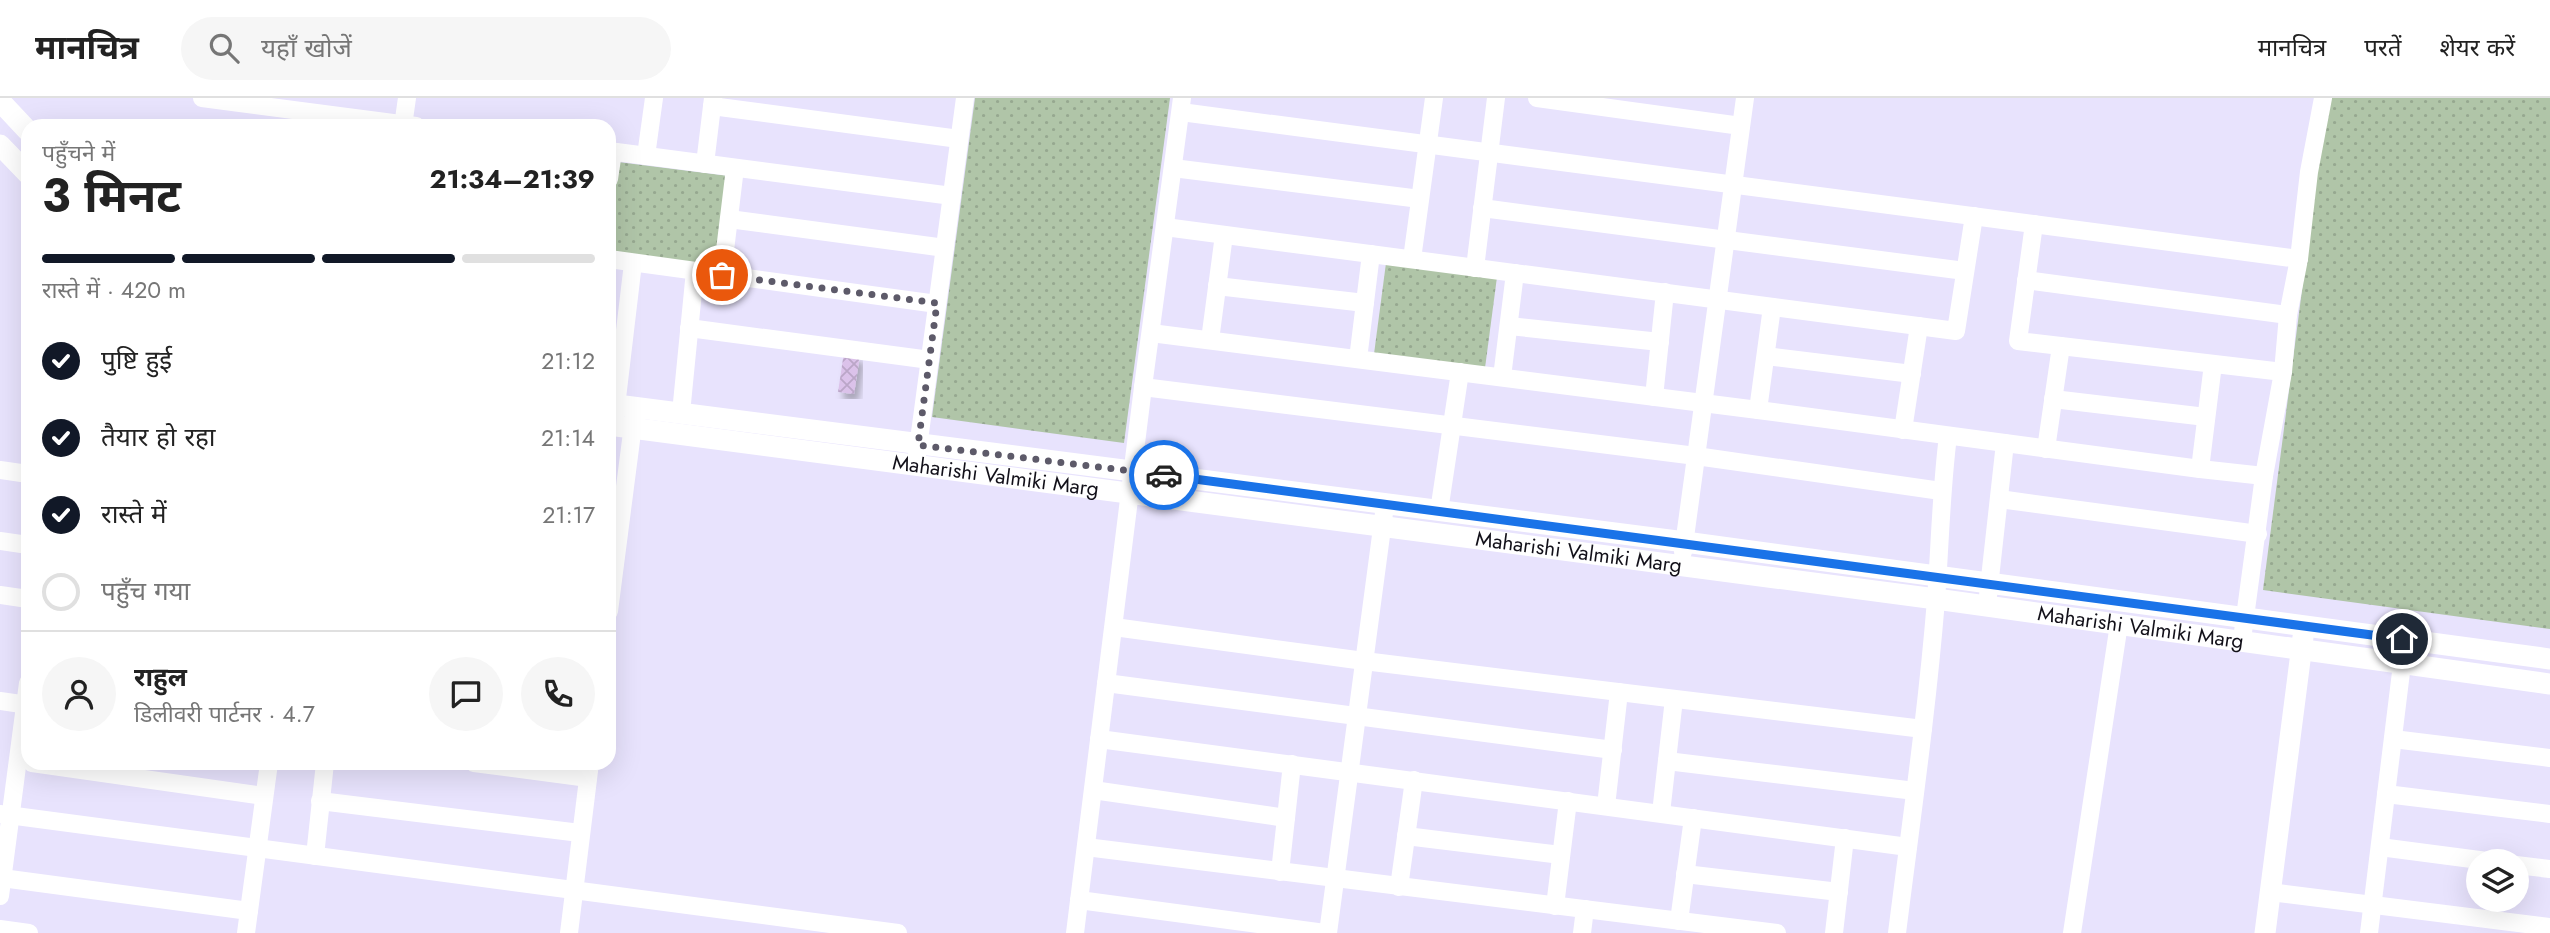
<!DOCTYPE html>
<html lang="hi">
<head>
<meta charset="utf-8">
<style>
  :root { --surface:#fff; --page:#f6f6f6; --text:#222; --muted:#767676; --line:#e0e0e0; --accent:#111827 }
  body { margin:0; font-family:Jost,"Noto Sans Devanagari",sans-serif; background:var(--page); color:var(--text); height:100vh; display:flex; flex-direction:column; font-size:26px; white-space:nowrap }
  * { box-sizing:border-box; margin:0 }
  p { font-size:23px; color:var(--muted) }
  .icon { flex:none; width:38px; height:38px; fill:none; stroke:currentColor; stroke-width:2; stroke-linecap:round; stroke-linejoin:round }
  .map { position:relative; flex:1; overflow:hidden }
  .side { position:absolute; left:21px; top:21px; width:595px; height:651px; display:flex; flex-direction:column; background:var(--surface); border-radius:21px; box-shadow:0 7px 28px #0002 }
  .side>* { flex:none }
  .tools { position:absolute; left:2466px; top:751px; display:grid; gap:14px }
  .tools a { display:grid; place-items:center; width:63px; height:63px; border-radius:50%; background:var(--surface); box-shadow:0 7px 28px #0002; font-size:35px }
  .pin { position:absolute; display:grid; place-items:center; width:60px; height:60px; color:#fff; margin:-30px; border:4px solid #fff; border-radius:50%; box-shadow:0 2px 7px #0007 }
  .courier { position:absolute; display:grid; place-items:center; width:70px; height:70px; margin:-35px; border:5px solid #1a73e8; border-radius:50%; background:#fff; color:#222; box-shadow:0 2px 9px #0007 }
  .head em { font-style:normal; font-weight:700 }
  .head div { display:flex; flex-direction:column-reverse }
  .head { display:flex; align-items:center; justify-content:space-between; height:119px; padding:0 21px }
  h1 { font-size:46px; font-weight:700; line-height:52px }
  .bar { display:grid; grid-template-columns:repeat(4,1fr); gap:10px 7px; align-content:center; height:84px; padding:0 21px }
  .bar i { height:9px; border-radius:5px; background:var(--line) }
  .bar .on { background:var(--accent) }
  .bar p { grid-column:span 4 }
  .line { display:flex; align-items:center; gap:18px; padding:0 21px; border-top:2px solid var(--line) }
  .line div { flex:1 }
  .round { display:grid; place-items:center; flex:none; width:74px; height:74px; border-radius:37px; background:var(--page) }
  ol { padding:0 21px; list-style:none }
  li { display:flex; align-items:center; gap:21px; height:77px }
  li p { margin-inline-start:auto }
  li .icon { padding:7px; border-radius:50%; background:var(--accent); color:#fff; stroke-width:4 }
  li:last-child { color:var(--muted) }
  li i { width:38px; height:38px; border:4px solid var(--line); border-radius:50% }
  header { display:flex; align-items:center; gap:42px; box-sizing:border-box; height:98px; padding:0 35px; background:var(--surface); border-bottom:2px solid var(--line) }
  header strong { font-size:33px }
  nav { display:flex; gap:38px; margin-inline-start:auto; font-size:24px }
  .search { width:490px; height:63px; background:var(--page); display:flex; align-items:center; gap:18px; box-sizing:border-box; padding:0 24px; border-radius:38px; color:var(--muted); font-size:26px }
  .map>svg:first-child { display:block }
  .park { fill:url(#park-dots) }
  .building { fill:url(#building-cross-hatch); filter:url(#shadow) }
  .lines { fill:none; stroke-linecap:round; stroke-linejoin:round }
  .minor { stroke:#fff; stroke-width:18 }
  .tertiary { stroke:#fff; stroke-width:21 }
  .done { stroke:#5d5a69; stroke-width:7; stroke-dasharray:0 12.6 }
  .route { stroke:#1a73e8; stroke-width:9 }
  .labels { text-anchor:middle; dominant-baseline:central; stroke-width:6; stroke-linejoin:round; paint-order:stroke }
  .street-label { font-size:21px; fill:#121019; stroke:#e8e3fd }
</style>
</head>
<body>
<header>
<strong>मानचित्र</strong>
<div class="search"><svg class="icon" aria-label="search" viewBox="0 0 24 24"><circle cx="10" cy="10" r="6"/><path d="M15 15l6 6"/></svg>यहाँ खोजें</div>
<nav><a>मानचित्र</a><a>परतें</a><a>शेयर करें</a></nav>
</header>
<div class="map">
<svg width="2550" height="835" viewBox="0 0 2550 835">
  <defs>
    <pattern id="park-dots" width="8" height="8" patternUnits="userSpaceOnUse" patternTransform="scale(1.75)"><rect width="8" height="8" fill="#b0c5a8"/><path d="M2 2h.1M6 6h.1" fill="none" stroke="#96a890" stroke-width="1.8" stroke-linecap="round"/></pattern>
    <pattern id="building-cross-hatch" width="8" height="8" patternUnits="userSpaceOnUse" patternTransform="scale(1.75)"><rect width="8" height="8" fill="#dbc2ea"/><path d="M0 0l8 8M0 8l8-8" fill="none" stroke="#bba6c8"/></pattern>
    <filter id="shadow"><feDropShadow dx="4.5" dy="8" stdDeviation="3.5" flood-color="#0004"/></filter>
  </defs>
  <rect width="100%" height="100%" fill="#e8e3fd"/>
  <!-- park -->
  <g class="park">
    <path d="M975,0H1170L1124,345L932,319Z"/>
    <path d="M2327,0H2550V531L2263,492Z"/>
    <path d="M618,64L729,78L718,169L609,155V133Z"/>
    <path d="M1386,165L1497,179L1485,270L1374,256Z"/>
  </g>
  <!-- building -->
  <path class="building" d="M844,254L860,257L854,296L838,294Z"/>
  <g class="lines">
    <!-- minor -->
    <g class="minor">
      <path d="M202,0L416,28"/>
      <path d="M1537,0L1741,28"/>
      <path d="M712,8L959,41"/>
      <path d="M1181,14L2299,161"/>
      <path d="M403,28L407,0"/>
      <path d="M609,53L952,98"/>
      <path d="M646,58L654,0"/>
      <path d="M705,66L713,0"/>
      <path d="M1173,70L1420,101"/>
      <path d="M609,81L613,54"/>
      <path d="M1482,110L1965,173"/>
      <path d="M729,121L945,150"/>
      <path d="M2034,126L2018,243L2283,274"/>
      <path d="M1165,129L1956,233L1974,118"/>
      <path d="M609,161L937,206"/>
      <path d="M1412,161L1434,0"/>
      <path d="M1475,170L1496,0"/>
      <path d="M722,177L735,70"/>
      <path d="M2026,182L2288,217"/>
      <path d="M1217,188L1365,205"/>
      <path d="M1509,228L1660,244"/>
      <path d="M689,230L930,262"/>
      <path d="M1151,235L1758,312L2200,371L2264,378"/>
      <path d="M1210,242L1224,137"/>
      <path d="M1766,258L1912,276"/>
      <path d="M1358,261L1371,156"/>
      <path d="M1502,279L1515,175"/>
      <path d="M1143,289L1696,358L1941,393"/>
      <path d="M1654,299L1665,194"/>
      <path d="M2053,301L2206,319"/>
      <path d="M1758,312L1772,209"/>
      <path d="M681,315L695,173"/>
      <path d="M615,317L633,165"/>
      <path d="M1903,332L1919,228"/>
      <path d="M2046,351L2061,248"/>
      <path d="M917,357L965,0"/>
      <path d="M2200,371L2213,266"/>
      <path d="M0,372L28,376"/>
      <path d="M1999,401L2258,436"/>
      <path d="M1439,413L1460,274"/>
      <path d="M0,443L28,447"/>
      <path d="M1683,454L1745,0"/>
      <path d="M0,497L28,501"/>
      <path d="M1988,498L2005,345"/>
      <path d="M609,513L634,319"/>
      <path d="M1114,529L1364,563L1923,631"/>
      <path d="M2243,534L2264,378L2283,274L2288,217L2299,161L2309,74L2323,0"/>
      <path d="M1106,585L1613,652"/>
      <path d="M0,603L28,607"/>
      <path d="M1099,641L1908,749"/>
      <path d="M2393,641L2550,660"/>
      <path d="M1667,663L1915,693"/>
      <path d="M32,665L264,698"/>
      <path d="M474,665L588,680"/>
      <path d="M1093,692L1286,720"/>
      <path d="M2386,696L2550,716"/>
      <path d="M320,703L580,735"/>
      <path d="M1606,708L1619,594"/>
      <path d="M1661,715L1674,601"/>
      <path d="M0,716L898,835"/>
      <path d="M1406,738L1561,757"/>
      <path d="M1086,749L1777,835"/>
      <path d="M2380,749L2487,763"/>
      <path d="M315,758L325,665"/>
      <path d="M2516,767L2550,771"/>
      <path d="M1280,774L1292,666"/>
      <path d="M1685,776L1839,794"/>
      <path d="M2,780L249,813"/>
      <path d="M1399,789L1414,682"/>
      <path d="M2270,794L2550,829"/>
      <path d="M0,798L28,585"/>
      <path d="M1079,802L1325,835"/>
      <path d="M1555,808L1568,703"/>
      <path d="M1679,823L1693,720"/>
      <path d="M0,831L29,835"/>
      <path d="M246,835L269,665"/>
      <path d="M569,835L590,665"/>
      <path d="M1075,835L1143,289L1182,0"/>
      <path d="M1328,835L1384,415"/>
      <path d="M1582,835L1585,811"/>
      <path d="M1834,835L1845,740"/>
      <path d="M1897,835C1911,724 1927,614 1936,502C1940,447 1941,393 1948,338"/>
      <path d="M2072,835L2119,526"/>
      <path d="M2369,835L2402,566V541"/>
    </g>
    <!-- tertiary -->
    <g class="tertiary">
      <path d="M0,3L28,33"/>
      <path d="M0,47L28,76"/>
      <path d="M609,306L1685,444L2550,561"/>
      <path id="s1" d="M609,327L1936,501L2550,586"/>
      <path d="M2265,835L2303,539"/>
    </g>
  </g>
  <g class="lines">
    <!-- done -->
    <path class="done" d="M722,177L937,205L918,347L1164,377"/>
    <!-- route -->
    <path class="route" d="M1164,377L2402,541"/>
  </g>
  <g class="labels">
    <!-- street labels -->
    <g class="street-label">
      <text stroke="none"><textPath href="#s1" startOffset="390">Maharishi Valmiki Marg</textPath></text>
      <text stroke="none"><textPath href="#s1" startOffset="978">Maharishi Valmiki Marg</textPath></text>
      <text stroke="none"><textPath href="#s1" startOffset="1545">Maharishi Valmiki Marg</textPath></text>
    </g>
  </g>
</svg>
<div class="tools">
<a><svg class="icon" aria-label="layers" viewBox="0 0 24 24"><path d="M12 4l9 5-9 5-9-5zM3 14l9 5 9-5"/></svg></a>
</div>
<div class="pin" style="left:722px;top:177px;background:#ea580c"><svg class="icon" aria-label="bag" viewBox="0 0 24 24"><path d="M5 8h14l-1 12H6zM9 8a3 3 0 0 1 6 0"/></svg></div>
<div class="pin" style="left:2402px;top:541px;background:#1f2937"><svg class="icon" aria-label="home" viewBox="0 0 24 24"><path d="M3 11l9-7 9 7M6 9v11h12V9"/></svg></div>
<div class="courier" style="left:1164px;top:377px"><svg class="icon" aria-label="car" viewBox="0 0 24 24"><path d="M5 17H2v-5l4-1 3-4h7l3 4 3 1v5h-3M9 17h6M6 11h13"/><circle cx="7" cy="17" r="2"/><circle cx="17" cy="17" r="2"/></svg></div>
<section class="side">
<div class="head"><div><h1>3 मिनट</h1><p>पहुँचने में</p></div><em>21:34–21:39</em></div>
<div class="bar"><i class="on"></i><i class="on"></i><i class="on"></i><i></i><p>रास्ते में · 420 m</p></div>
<ol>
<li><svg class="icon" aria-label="check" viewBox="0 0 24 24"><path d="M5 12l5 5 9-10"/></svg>पुष्टि हुई<p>21:12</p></li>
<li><svg class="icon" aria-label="check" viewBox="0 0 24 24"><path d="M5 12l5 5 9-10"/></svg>तैयार हो रहा<p>21:14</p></li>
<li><svg class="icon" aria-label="check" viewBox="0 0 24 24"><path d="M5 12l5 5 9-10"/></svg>रास्ते में<p>21:17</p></li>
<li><i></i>पहुँच गया</li>
</ol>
<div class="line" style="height:126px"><a class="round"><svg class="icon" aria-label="person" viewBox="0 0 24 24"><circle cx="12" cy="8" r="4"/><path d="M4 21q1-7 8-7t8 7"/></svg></a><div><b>राहुल</b><p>डिलीवरी पार्टनर · 4.7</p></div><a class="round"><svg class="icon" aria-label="chat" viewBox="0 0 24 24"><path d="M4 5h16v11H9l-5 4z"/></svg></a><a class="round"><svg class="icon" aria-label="phone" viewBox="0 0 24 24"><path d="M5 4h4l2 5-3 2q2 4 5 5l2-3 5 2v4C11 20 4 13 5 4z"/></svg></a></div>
</section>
</div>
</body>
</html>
